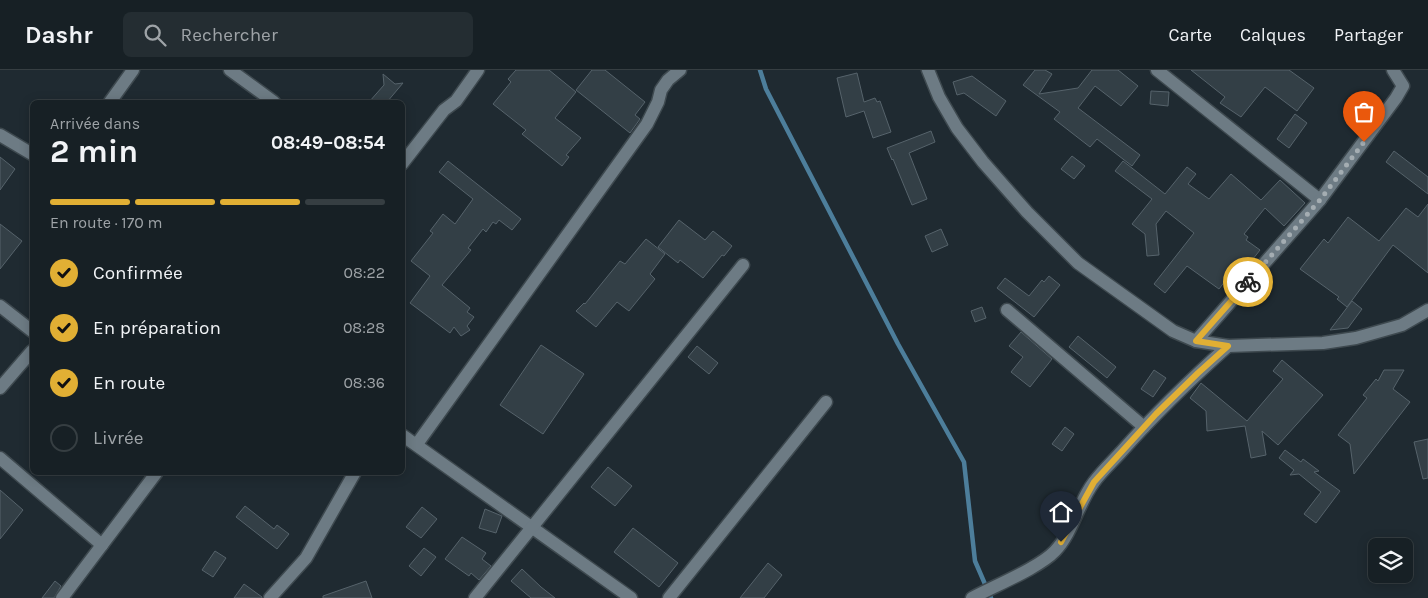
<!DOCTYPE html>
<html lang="fr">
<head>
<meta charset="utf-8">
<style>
  :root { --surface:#172025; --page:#242d32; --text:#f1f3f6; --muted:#9ea3a7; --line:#363e42; --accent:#e1af34 }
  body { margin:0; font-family:Karla,sans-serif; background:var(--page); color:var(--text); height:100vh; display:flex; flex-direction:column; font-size:19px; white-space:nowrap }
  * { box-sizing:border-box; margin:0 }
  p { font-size:16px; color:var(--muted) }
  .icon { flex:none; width:28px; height:28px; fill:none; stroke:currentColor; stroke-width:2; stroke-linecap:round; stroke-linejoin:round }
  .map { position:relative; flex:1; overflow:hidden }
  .side { position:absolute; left:30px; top:30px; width:375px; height:375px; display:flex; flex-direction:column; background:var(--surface); border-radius:8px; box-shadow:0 2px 12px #0003,0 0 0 1px var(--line) }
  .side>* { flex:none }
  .buttons { position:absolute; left:1368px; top:468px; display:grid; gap:10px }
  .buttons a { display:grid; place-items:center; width:45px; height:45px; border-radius:8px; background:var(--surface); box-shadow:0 2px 12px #0003,0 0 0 1px var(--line); font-size:25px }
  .pin { position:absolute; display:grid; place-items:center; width:42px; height:42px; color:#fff; margin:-51px -21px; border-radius:50% 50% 50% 0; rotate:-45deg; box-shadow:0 0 5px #0007 }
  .pin .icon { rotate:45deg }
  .courier { position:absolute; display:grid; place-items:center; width:50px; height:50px; margin:-25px; border:4px solid #e1af34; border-radius:50%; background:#fff; color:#222; box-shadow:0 1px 6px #0007 }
  .headline em { font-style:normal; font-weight:700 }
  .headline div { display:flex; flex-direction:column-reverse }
  .headline { display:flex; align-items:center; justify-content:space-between; height:85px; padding:0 20px }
  h1 { font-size:32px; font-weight:700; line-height:38px }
  .bar { display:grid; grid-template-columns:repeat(4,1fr); gap:8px 5px; align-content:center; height:60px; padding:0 20px }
  .bar i { height:6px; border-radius:4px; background:var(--line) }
  .bar .selected { background:var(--accent) }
  .bar p { grid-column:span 4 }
  ol { padding:0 20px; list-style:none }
  li { display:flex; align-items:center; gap:15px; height:55px }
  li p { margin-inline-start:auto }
  li .icon { padding:5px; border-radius:50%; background:var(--accent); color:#111; stroke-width:4 }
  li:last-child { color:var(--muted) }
  li i { width:28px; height:28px; border:2px solid var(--line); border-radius:50% }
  header { display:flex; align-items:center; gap:30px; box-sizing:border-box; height:70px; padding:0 25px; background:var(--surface); border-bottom:1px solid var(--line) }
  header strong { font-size:24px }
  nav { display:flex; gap:28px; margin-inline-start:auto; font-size:18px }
  .search { width:350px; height:45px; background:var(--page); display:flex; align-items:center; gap:12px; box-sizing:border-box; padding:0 18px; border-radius:8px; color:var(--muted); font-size:19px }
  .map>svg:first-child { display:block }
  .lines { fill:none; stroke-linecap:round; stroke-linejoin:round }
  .stream { stroke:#4d7e9b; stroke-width:4.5 }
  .building { fill:#333f46; stroke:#56636b }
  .minor-casing { stroke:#3e494f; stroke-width:15 }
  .minor { stroke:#6d7b84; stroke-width:12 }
  .done { stroke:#a4adb2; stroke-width:5; stroke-dasharray:0 9 }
  .route { stroke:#e1af34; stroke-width:6 }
</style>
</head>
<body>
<header>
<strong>Dashr</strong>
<div class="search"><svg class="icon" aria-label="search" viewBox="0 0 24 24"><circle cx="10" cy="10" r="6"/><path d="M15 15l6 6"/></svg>Rechercher</div>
<nav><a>Carte</a><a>Calques</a><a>Partager</a></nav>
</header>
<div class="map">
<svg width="1428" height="528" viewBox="0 0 1428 528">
  <rect width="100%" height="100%" fill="#1f2a31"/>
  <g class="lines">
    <!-- stream -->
    <path class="stream" d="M760,0L766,19L898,274L964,392L975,491L991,528"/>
  </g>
  <!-- building -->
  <g class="building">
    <path d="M516,0H549L576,22L555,48L581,68L566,85L569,87L562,96L522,64L526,60L493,34L511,12L508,9Z"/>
    <path d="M592,0H605L645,32L635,45L640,49L630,63L576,20Z"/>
    <path d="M1035,0H1045L1052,4L1039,24L1078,18L1092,0H1118L1138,16L1121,36L1095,16L1078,38L1140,85L1132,96L1097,69L1090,77L1054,49L1060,42L1023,15Z"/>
    <path d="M1191,0H1289L1314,18L1297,41L1265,17L1241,47L1220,33L1225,27Z"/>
    <path d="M857,3L864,32L875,28L877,32L880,31L891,62L873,68L864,41L846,47L837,8Z"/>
    <path d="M383,4L395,14L403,13L387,32H369L384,15Z"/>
    <path d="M972,6L1006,31L996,46L964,23L957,25L953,12Z"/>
    <path d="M1151,21L1169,22L1168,36L1150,34Z"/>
    <path d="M1295,44L1307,53L1289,78L1277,69Z"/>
    <path d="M931,61L935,72L909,83L927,129L912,135L893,89L892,90L887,78Z"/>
    <path d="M1394,81L1428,107V124L1386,92Z"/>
    <path d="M1072,86L1085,96L1074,109L1061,99Z"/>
    <path d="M0,87L15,99L0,120Z"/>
    <path d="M448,91L521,149L512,160L499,150L496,154L493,152L486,162L483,159L468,178L471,180L442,215L470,238L467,242L474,247L467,256L470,260L461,266L454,257L450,263L410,233L430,206L411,191L433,163L430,161L443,144L455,154L473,129L439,102Z"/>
    <path d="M1123,91L1165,124L1187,97L1196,104L1188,114L1209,129L1231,104L1261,130L1280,110L1305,133L1284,156L1265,138L1244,164L1248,167L1246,170L1260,180L1249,194L1242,189L1219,219L1187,196L1165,223L1154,214L1194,163L1166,141L1156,154L1159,185L1147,186L1145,164L1132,154L1152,129L1115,101Z"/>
    <path d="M1428,134V203L1393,175L1347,237L1337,229L1339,227L1300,199L1324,169L1328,173L1348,147L1379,171L1406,138L1418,147Z"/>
    <path d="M679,150L705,170L713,161L732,176L724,186L722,185L703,208L680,190L678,193L658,177Z"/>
    <path d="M0,154L22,171L0,199Z"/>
    <path d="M941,159L948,175L932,182L925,166Z"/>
    <path d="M646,169L665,184L650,204L655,209L629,241L617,232L596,257L576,241L584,233L585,234L620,191L625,194Z"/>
    <path d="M1049,206L1060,215L1034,247L997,218L1005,208L1029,226L1042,210L1044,212Z"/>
    <path d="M1352,231L1362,239L1348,258L1330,260Z"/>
    <path d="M982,237L986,248L975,252L971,241Z"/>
    <path d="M1021,262L1052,289L1030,317L1011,302L1023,287L1009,276Z"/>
    <path d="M1078,266L1116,297L1107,308L1069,277Z"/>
    <path d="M541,275L584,304L543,364L500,335Z"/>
    <path d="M697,276L718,293L709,304L688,287Z"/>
    <path d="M1282,290L1323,325L1278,375L1262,361L1266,385L1251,388L1245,356L1207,361L1206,341L1190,328L1201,313L1247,351L1283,309L1273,301Z"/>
    <path d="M1154,300L1166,308L1153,327L1141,319Z"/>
    <path d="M1384,300H1404L1393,319L1410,332L1354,404L1350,374L1338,365L1367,328L1363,325L1376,309L1378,311Z"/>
    <path d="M1065,357L1074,364L1062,381L1052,374Z"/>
    <path d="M1428,369V408L1423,409L1414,372Z"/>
    <path d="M1285,380L1301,392L1303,389L1319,401L1314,402L1340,421L1316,453L1304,444L1321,422L1299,404L1290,405L1294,400L1279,388Z"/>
    <path d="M608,397L632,416L615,436L591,417Z"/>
    <path d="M0,420L23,440L0,469Z"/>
    <path d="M245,436L274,459L277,455L289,464L277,479L236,447Z"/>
    <path d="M422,437L437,449L421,468L406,457Z"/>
    <path d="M485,439L502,446L496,463L479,458Z"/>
    <path d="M633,458L678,493L659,517L614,482Z"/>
    <path d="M462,467L486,483L482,489L491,496L479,510L471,503L469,506L445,489Z"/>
    <path d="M424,478L436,487L421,506L409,496Z"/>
    <path d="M215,481L226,488L213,507L202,500Z"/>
    <path d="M768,493L782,505L764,528H740Z"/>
    <path d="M522,499L541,517L555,528H531L511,511Z"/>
    <path d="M55,511L61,516L54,528H42Z"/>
    <path d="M366,511L372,528H323V526Z"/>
    <path d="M244,514L262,527V528H234Z"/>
  </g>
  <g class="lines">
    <defs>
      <g id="minor">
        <path d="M230,0L274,32"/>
        <path d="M928,0L939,27L957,58L983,92L1027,142L1078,193L1173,261L1196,271L1228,276L1323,273L1356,268L1402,255L1428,240"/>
        <path d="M1157,0L1320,130"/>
        <path d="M110,32L133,0"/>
        <path d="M0,65L32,84"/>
        <path d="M402,94L444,40L456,31L478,0"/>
        <path d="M0,236L32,261"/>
        <path d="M1007,240L1144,357"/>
        <path d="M1196,271L1320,130L1396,28L1403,16L1393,0"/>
        <path d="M0,318L32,281"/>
        <path d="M402,365L631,528"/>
        <path d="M417,374L647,54L658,32L661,20L668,10L680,0"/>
        <path d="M0,388L102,475"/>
        <path d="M62,528L157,402"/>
        <path d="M270,528L306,488L355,402"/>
        <path d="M475,528L743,195"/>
        <path d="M669,528L826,332"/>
        <path d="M972,528C994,516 1039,498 1055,481C1073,462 1078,433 1094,412C1102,401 1113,391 1122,381C1155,344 1191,309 1228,276"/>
      </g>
    </defs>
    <!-- minor casing -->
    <use href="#minor" class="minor-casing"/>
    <!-- minor -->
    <use href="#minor" class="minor"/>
  </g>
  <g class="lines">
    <!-- done -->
    <path class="done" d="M1248,212L1320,130L1364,72"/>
    <!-- route -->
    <path class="route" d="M1061,472L1094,412L1156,344L1198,303L1228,276L1196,271L1248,212"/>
  </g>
</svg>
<div class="buttons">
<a><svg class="icon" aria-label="layers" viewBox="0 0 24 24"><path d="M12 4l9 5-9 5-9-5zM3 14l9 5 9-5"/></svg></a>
</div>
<div class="pin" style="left:1364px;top:72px;background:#ea580c"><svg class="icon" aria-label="bag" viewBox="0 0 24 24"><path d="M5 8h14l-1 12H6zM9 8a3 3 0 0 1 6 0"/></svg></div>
<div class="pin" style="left:1061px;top:472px;background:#1f2937"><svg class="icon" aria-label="home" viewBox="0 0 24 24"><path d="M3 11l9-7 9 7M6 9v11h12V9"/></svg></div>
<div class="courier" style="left:1248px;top:212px"><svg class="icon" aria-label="bike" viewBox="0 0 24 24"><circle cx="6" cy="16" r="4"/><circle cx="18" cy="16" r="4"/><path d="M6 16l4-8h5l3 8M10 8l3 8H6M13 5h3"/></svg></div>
<section class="side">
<div class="headline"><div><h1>2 min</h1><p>Arrivée dans</p></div><em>08:49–08:54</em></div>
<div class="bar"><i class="selected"></i><i class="selected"></i><i class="selected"></i><i></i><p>En route · 170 m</p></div>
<ol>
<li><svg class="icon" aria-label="check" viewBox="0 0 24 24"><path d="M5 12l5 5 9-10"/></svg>Confirmée<p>08:22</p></li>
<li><svg class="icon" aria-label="check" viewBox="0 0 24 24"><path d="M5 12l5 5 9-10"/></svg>En préparation<p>08:28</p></li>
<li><svg class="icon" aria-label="check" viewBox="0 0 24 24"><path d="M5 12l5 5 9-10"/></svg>En route<p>08:36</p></li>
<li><i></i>Livrée</li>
</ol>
</section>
</div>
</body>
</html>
